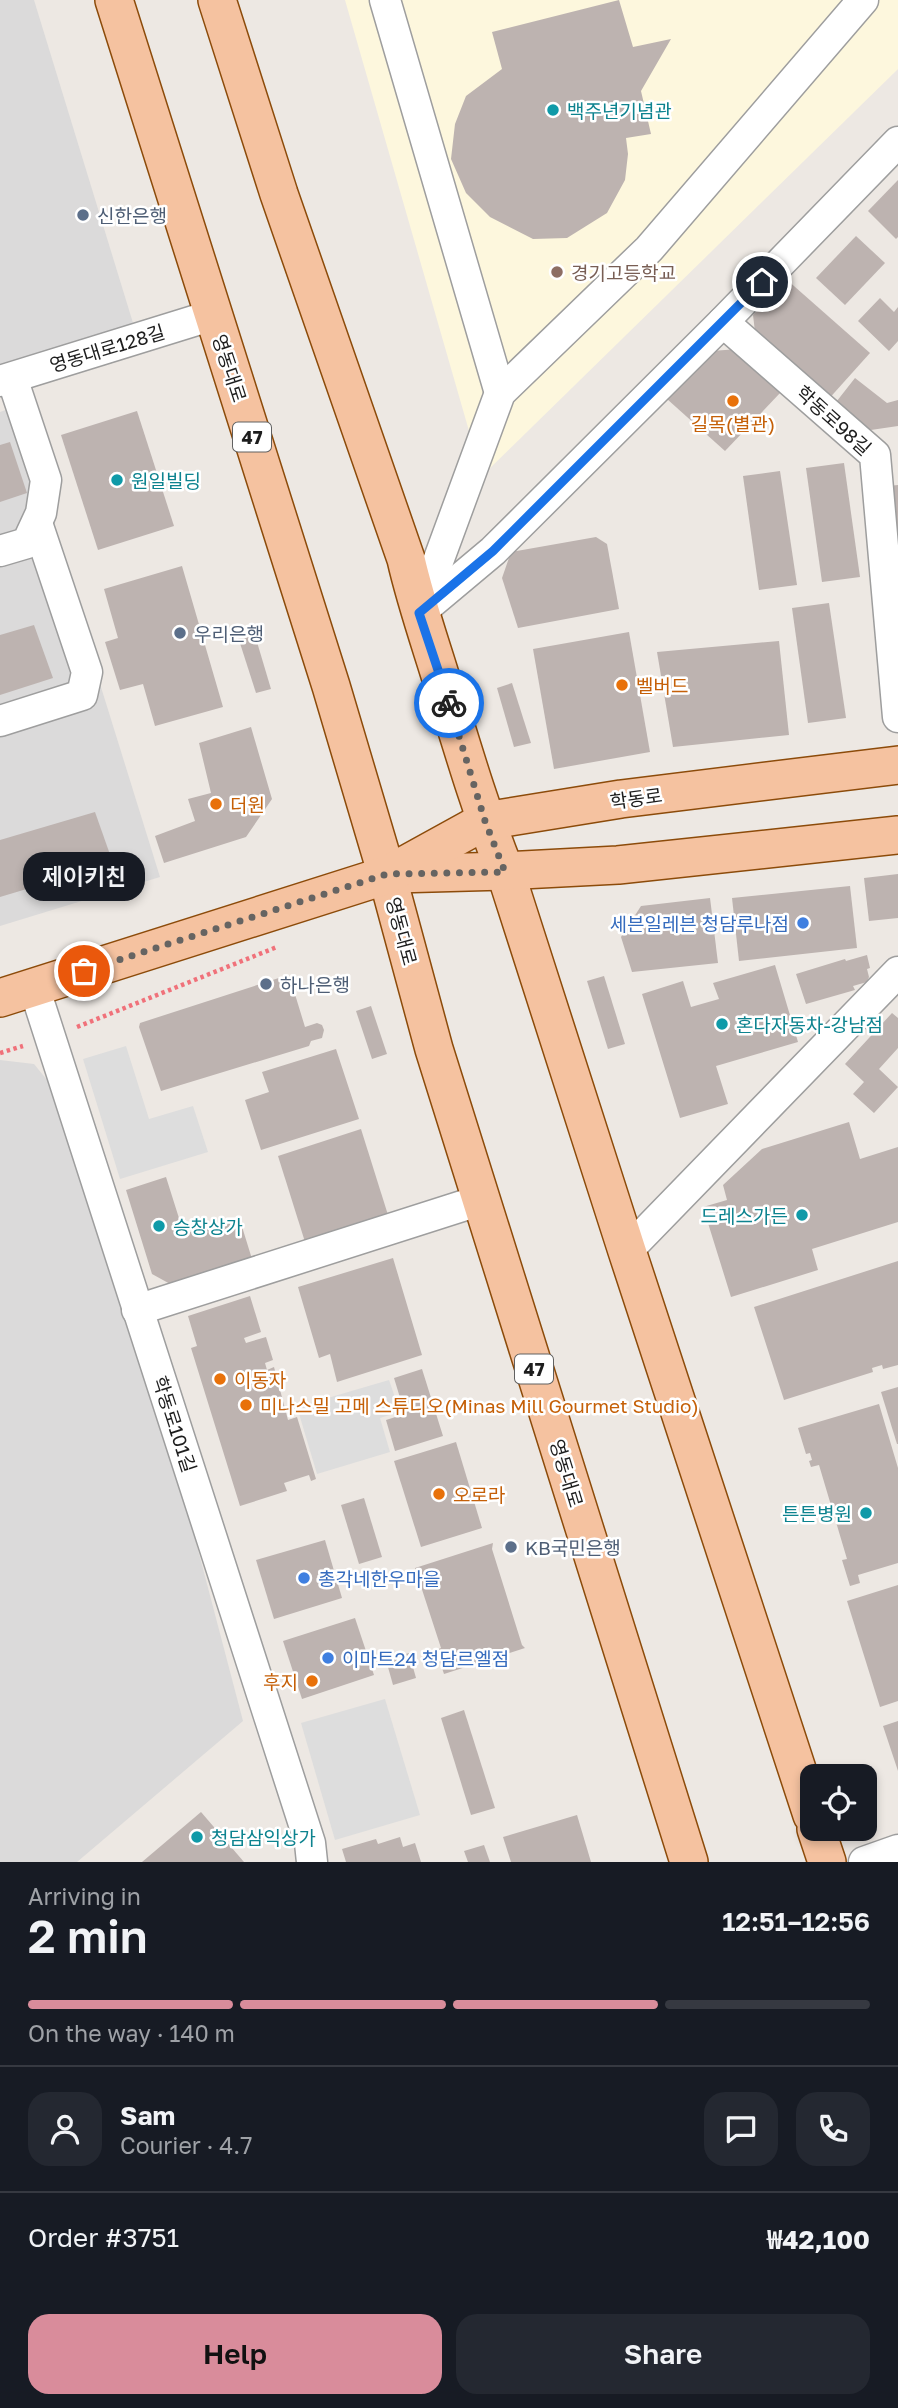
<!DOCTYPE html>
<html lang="en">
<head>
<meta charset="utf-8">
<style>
  :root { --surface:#171b24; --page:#242831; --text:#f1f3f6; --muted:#9ea1a6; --line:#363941; --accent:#d98c9b }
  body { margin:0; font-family:"Golos Text","Noto Sans KR",sans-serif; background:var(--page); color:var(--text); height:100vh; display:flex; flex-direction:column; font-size:26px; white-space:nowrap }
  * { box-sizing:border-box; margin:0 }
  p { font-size:23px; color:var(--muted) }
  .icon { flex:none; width:38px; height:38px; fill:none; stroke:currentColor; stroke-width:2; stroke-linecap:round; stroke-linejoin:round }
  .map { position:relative; height:1862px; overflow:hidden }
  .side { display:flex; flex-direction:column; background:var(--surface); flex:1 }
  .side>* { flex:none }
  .buttons { position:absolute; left:800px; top:1764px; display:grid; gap:14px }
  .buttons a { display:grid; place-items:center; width:77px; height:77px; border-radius:14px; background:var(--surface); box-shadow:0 4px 10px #0003; font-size:35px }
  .pin { position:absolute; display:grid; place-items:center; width:60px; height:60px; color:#fff; margin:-30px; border:4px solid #fff; border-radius:50%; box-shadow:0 2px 7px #0007 }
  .courier { position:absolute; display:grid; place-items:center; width:70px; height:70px; margin:-35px; border:5px solid #1a73e8; border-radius:50%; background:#fff; color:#222; box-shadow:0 2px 9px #0007 }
  .bubble { position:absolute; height:49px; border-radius:21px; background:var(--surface); box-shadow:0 4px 10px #0003; font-size:23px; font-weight:600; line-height:49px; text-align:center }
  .overview em { font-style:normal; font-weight:600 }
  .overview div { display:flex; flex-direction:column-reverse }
  .overview { display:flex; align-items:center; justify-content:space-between; height:119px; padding:0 28px }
  h1 { font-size:46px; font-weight:600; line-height:52px }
  .bar { display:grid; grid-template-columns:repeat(4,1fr); gap:10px 7px; align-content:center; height:84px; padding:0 28px }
  .bar i { height:9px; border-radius:5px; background:var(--line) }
  .bar .selected { background:var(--accent) }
  .bar p { grid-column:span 4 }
  .line { display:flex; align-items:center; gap:18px; padding:0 28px; border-top:2px solid var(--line) }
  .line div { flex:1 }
  .round { display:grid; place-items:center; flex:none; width:74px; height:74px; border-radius:21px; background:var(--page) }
  .button { display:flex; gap:14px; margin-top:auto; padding:14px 28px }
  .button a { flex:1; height:80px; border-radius:21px; background:var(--accent); color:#111; font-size:28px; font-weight:600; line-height:80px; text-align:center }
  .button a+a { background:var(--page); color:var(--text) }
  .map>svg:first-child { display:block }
  .residential { fill:#dbdada }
  .education { fill:#fdf7dd }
  .parking { fill:#ddd }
  .building { fill:#bdb3b0 }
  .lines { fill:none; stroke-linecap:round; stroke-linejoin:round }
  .minor-casing { stroke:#9e9e9e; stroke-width:33 }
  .major-casing { stroke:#8c4b0a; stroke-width:40 }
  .path { stroke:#f0717a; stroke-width:4.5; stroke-dasharray:3.5 3.5; stroke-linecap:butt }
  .minor { stroke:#fff; stroke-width:30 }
  .major { stroke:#f5c2a0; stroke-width:37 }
  .done { stroke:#666462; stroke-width:7; stroke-dasharray:0 12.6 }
  .route { stroke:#1a73e8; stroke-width:9 }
  .culture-dot { fill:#0f9aa8; stroke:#fff; stroke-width:2.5 }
  .service-dot { fill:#5c6f8a; stroke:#fff; stroke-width:2.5 }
  .education-dot { fill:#8d6e63; stroke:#fff; stroke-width:2.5 }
  .food-dot { fill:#e8710a; stroke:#fff; stroke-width:2.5 }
  .shop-dot { fill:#3f7fe0; stroke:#fff; stroke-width:2.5 }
  .labels { text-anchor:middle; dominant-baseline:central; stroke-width:5; stroke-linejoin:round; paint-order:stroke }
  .shield { fill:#fff; stroke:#616161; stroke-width:2 }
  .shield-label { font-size:18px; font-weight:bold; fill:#1d1d1d }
  .culture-label { font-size:19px; fill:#0d838f; stroke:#fff; text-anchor:start }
  .service-label { font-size:19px; fill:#4e5e75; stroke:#fff; text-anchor:start }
  .education-label { font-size:19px; fill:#785e54; stroke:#fff; text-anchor:start }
  .street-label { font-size:19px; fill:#1d1d1d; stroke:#fff }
  .food-label { font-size:19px; fill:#c56008; stroke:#fff; text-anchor:start }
  .shop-label { font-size:19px; fill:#366cbe; stroke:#fff; text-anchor:start }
</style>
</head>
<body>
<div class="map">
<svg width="898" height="1862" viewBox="0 0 898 1862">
  <rect width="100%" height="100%" fill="#ede8e3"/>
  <!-- residential -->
  <g class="residential">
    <path d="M0,0H34L137,336L0,376Z"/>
    <path d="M14,407L160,877L0,926V412Z"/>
    <path d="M0,1060L34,1064L74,1113L129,1287L243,1721L77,1862H0Z"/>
  </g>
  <!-- education -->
  <path class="education" d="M345,0H898V69L482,476Z"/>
  <!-- parking -->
  <g class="parking">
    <path d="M126,1046L149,1119L193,1106L208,1152L120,1179L83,1059Z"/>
    <path d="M389,1380L400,1412L380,1418L390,1452L317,1474L297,1407Z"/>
    <path d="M385,1699L420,1815L335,1840L301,1723Z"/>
  </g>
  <!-- building -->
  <g class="building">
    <path d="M619,0L633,47L671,39L641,91L651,134L626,138L628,154L625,180L607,213L567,238L533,239L490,217L466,193L451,159L455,124L466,96L502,69L492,32Z"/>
    <path d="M898,180V237L896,239L868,211Z"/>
    <path d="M856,236L885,263L845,305L816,278Z"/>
    <path d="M786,279L870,353L826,402L756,340L753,315Z"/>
    <path d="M880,298L894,312L898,307V341L889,351L858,321Z"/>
    <path d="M738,349L781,392L725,451L667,399L712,351Z"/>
    <path d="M855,378L887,403L898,400V426L864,431L833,406Z"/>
    <path d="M137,411L174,526L98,550L61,435Z"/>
    <path d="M10,442L27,493L0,502V445Z"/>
    <path d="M844,463L860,577L822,582L806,468Z"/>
    <path d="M780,471L797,585L759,590L743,476Z"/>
    <path d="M898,485V571L888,486Z"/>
    <path d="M596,537L607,544L619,609L518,628L502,578L511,552Z"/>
    <path d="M182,566L223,707L155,726L143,684L120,690L105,642L118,638L104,589Z"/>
    <path d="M829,603L846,718L808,723L792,608Z"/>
    <path d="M34,625L53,678L0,695V635Z"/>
    <path d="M254,632L271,689L256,693L238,637Z"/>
    <path d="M629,632L650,752L554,769L533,649Z"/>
    <path d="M779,641L789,735L673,747L657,652Z"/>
    <path d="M512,683L531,743L514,747L497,688Z"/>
    <path d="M251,727L272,799L246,837L164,863L155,836L195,821L188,799L211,793L199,743Z"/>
    <path d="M95,812L113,863L0,897V840Z"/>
    <path d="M898,874V918L869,921L864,878Z"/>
    <path d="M850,886L857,948L739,961L732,898Z"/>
    <path d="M710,898L718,963L632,972L621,937L641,906Z"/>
    <path d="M867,955L870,968L867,969L869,977L867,982L853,986L855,990L806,1004L796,974L845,959L846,961Z"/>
    <path d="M775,965L798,1042L716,1066L728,1104L680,1118L642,994L683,981L691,1007L719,999L713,983Z"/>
    <path d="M285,976L290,978L305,1027L317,1023L322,1025L324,1030L322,1038L311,1041L309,1046L161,1091L139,1027L140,1023Z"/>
    <path d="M604,976L625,1044L608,1049L587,981Z"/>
    <path d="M371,1006L387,1054L372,1059L356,1011Z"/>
    <path d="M892,1013L898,1018V1048L879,1069L898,1087L874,1113L853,1094L864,1082L845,1064Z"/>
    <path d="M336,1049L359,1119L261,1150L245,1100L269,1092L262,1072Z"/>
    <path d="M849,1122L860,1159L898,1147V1222L812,1249L818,1270L731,1297L703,1207L727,1200L723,1185L762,1149Z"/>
    <path d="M361,1129L388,1215L305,1242L278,1156Z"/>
    <path d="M166,1177L184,1234L239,1217L252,1259L172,1285L152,1274L126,1190Z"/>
    <path d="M393,1258L422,1355L337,1382L330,1354L319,1358L298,1287Z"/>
    <path d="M898,1261V1365L883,1369L882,1365L872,1368L873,1372L784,1400L754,1307Z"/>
    <path d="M250,1296L261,1332L244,1338L246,1343L266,1337L273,1360L265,1363L267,1370L274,1367L288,1420L297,1417L316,1479L311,1481L309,1475L284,1483L287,1491L240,1506L191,1348L197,1346L188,1316Z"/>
    <path d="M422,1369L443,1436L395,1451L386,1420L405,1414L394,1378Z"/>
    <path d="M898,1387V1444H897L881,1392Z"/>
    <path d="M879,1404L898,1468V1563L858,1575L860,1583L850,1586L842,1560L847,1559L819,1465L811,1467L809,1461L812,1460L810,1453L806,1454L798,1428Z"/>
    <path d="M456,1442L482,1528L421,1547L394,1461Z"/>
    <path d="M364,1498L382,1557L359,1564L341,1505Z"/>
    <path d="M325,1540L342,1598L274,1619L256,1560Z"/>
    <path d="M493,1543L492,1549L522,1645L525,1648L444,1674L436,1650L441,1648L415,1568Z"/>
    <path d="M898,1585V1701L880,1707L847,1601Z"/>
    <path d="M355,1618L374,1675L302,1699L283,1641Z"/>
    <path d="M409,1653L416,1678L393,1685L386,1660Z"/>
    <path d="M464,1710L495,1808L471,1815L441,1718Z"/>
    <path d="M898,1721V1771L883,1726Z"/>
    <path d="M201,1812L244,1862H142Z"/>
    <path d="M577,1815L591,1862H511L503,1837Z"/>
    <path d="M400,1837L403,1847L415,1843L421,1862H346L342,1849L376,1839L378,1844Z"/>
    <path d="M484,1845L490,1862H468L464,1851Z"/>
  </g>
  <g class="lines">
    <defs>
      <g id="minor">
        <path d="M385,0L500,393"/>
        <path d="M723,322L875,455L898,717"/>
        <path d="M0,381L213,315"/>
        <path d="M0,551L27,543L41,513L46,480L12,378"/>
        <path d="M419,613L500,393L649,249L863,0"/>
        <path d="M419,613L493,551L723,322L898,142"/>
        <path d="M0,721L82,695L87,672L37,523"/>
        <path d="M34,987L310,1843L312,1862"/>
        <path d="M627,1251L898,972"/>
        <path d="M137,1310L481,1200"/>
        <path d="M864,1862L898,1850"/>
      </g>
      <g id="major">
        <path d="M114,0L331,686L387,875L434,1049L689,1862"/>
        <path d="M217,0L279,194L406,559C416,603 431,645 444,688C463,750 481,811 505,871L627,1251L812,1815"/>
        <path d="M395,874L505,871L618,865L898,835"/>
        <path d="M0,998L387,875L485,821L621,799L898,765"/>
        <path d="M816,1829L827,1862"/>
      </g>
    </defs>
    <!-- minor casing -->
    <use href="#minor" class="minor-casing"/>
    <!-- major casing -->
    <use href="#major" class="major-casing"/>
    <!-- path -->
    <g class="path">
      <path d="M77,1027L277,947"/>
      <path d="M0,1053L23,1046"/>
    </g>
    <!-- minor -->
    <use href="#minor" class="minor"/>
    <!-- major -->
    <use href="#major" class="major"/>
  </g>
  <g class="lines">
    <!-- done -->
    <path class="done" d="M84,971L387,874L505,872L485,821L449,703"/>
    <!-- route -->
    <path class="route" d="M449,703L419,613L493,551L762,282"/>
  </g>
  <!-- markers -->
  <g class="culture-dot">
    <circle cx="553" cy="110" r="7"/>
    <circle cx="117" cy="480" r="7"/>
    <circle cx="722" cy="1024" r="7"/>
    <circle cx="802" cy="1215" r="7"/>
    <circle cx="159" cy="1226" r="7"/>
    <circle cx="866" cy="1513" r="7"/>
    <circle cx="197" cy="1837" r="7"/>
  </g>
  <g class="service-dot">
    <circle cx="83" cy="215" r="7"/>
    <circle cx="180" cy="633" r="7"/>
    <circle cx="266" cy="984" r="7"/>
    <circle cx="511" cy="1547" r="7"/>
  </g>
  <circle class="education-dot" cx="557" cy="272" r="7"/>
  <g class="food-dot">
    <circle cx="733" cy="401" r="7"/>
    <circle cx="622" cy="685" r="7"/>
    <circle cx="216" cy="804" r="7"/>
    <circle cx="220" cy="1379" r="7"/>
    <circle cx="246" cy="1405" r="7"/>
    <circle cx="439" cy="1494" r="7"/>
    <circle cx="312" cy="1681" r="7"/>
  </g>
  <g class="shop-dot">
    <circle cx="803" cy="923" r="7"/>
    <circle cx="304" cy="1578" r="7"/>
    <circle cx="328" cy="1658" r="7"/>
  </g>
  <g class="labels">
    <!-- shield labels -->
    <g class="shield">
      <rect x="233" y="422.5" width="38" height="29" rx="5"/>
      <rect x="515" y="1354.5" width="38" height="29" rx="5"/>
    </g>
    <g class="shield-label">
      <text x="252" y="437">47</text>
      <text x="534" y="1369">47</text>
    </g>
    <!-- culture labels -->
    <g class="culture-label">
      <text x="567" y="110">백주년기념관</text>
      <text x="131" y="480">원일빌딩</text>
      <text x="736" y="1024">혼다자동차-강남점</text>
      <text x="788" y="1215" text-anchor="end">드레스가든</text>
      <text x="173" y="1226">승창상가</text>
      <text x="852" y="1513" text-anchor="end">튼튼병원</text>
      <text x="211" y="1837">청담삼익상가</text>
    </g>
    <!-- service labels -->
    <g class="service-label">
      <text x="97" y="215">신한은행</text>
      <text x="194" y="633">우리은행</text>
      <text x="280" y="984">하나은행</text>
      <text x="525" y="1547">KB국민은행</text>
    </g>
    <!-- education labels -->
    <g class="education-label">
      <text x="571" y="272">경기고등학교</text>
    </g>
    <!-- street labels -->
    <g class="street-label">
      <text transform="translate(107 348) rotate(-17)">영동대로128길</text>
      <text transform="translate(230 368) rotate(72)">영동대로</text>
      <text transform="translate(834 420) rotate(42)">학동로98길</text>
      <text transform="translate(636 798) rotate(-8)">학동로</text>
      <text transform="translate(402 931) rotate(75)">영동대로</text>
      <text transform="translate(175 1424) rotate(72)">학동로101길</text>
      <text transform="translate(567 1473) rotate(73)">영동대로</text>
    </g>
    <!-- food labels -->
    <g class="food-label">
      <text x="733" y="423" text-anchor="middle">길목(별관)</text>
      <text x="636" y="685">벨버드</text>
      <text x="230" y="804">더원</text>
      <text x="234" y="1379">이동자</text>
      <text x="260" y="1405">미나스밀 고메 스튜디오(Minas Mill Gourmet Studio)</text>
      <text x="453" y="1494">오로라</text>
      <text x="298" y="1681" text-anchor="end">후지</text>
    </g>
    <!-- shop labels -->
    <g class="shop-label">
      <text x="789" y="923" text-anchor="end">세븐일레븐 청담루나점</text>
      <text x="318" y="1578">총각네한우마을</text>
      <text x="342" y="1658">이마트24 청담르엘점</text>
    </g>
  </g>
</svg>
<div class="buttons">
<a><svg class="icon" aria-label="locate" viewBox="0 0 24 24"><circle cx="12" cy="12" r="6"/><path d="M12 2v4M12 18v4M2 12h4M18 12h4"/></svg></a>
</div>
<div class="pin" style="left:84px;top:971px;background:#ea580c"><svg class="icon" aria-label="bag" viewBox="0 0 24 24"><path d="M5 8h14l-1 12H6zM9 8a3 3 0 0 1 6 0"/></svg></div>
<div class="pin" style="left:762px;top:282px;background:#1f2937"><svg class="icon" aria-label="home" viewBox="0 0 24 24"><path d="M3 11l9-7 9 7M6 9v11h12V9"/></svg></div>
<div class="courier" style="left:449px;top:703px"><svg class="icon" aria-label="bike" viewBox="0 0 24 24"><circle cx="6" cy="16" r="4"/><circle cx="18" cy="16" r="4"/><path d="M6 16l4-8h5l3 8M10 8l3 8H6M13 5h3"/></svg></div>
<div class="bubble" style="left:23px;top:852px;width:122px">제이키친</div>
</div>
<section class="side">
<div class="overview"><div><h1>2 min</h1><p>Arriving in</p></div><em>12:51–12:56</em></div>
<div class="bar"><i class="selected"></i><i class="selected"></i><i class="selected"></i><i></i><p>On the way · 140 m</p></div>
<div class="line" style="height:126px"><a class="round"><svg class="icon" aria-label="person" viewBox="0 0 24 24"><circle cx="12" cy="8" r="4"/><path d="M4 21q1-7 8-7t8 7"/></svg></a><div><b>Sam</b><p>Courier · 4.7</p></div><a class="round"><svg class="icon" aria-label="chat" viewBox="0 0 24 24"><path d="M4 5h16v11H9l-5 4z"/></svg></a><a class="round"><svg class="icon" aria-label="phone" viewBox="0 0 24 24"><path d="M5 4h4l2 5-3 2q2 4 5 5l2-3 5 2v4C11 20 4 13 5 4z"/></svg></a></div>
<div class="line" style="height:91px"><div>Order #3751</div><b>₩42,100</b></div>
<div class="button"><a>Help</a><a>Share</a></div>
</section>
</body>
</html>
